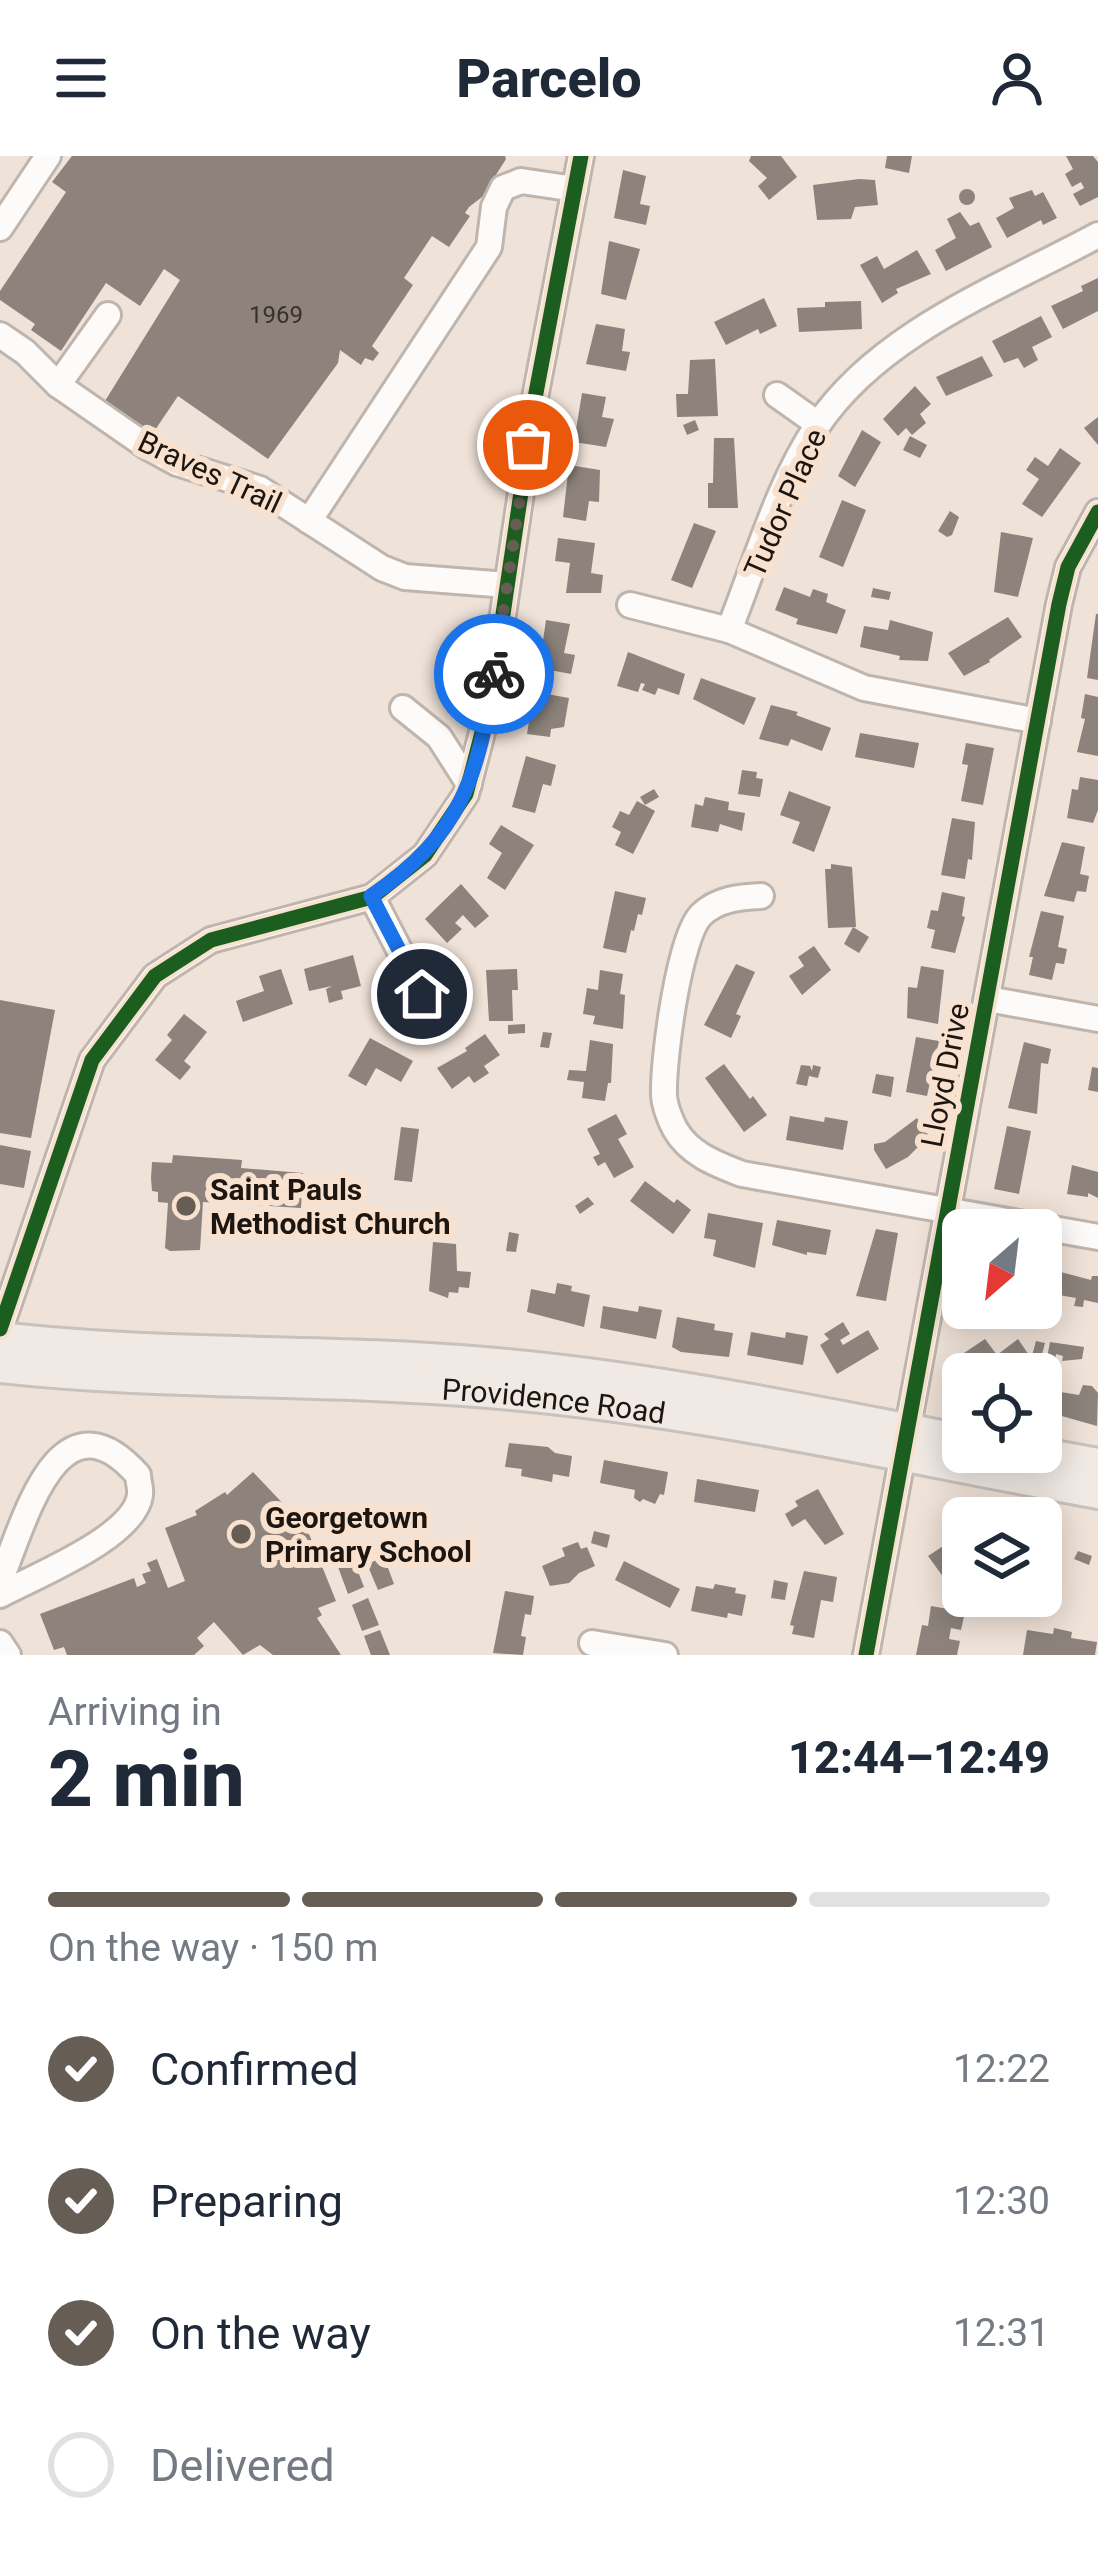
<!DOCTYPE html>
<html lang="en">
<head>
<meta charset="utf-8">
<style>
  :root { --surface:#fff; --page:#f2f2f3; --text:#1f2937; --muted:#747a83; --line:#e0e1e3; --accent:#665d55 }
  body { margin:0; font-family:Roboto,sans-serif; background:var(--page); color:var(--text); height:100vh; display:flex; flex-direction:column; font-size:45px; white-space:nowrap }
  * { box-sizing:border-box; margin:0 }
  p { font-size:39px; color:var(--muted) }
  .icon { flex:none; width:66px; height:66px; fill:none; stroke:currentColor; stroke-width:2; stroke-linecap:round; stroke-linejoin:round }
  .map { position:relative; height:1499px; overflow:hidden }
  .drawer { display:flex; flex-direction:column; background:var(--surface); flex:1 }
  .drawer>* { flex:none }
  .needle { width:78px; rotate:208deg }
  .tools { position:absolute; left:942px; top:1053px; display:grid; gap:24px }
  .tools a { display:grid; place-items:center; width:120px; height:120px; border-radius:18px; background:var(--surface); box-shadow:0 6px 30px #0003; font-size:60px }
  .pin { position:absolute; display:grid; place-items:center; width:102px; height:102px; color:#fff; margin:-51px; border:6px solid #fff; border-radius:50%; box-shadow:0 3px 12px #0007 }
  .courier { position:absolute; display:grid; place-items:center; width:120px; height:120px; margin:-60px; border:9px solid #1a73e8; border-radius:50%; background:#fff; color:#222; box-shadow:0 3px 15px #0007 }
  .headline em { font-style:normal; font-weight:800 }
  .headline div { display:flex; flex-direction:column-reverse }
  .headline { display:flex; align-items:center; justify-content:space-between; height:204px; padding:0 48px }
  h1 { font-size:78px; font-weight:800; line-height:90px }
  .bar { display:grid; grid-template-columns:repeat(4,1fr); gap:18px 12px; align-content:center; height:144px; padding:0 48px }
  .bar i { height:15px; border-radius:9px; background:var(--line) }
  .bar .selected { background:var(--accent) }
  .bar p { grid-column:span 4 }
  ol { padding:0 48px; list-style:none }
  li { display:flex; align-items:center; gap:36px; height:132px }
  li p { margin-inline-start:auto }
  li .icon { padding:12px; border-radius:50%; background:var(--accent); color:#fff; stroke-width:4 }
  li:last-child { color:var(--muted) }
  li i { width:66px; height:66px; border:6px solid var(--line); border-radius:50% }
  header { display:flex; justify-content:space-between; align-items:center; height:156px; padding:0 48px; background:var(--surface); font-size:54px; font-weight:800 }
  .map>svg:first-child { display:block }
  .building { fill:#8d837c }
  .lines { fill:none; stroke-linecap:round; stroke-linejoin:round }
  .minor-casing { stroke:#bfb5ad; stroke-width:30 }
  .major-casing { stroke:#c8c1bc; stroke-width:36 }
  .minor { stroke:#fdfbf9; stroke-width:24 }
  .major { stroke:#f1e9e3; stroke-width:30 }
  .cycleway-casing { stroke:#f8e1cf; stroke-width:22 }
  .cycleway { stroke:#1b5e20; stroke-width:15 }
  .done { stroke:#665d55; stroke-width:12; stroke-dasharray:0 21.6 }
  .route { stroke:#1a73e8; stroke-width:15 }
  .poi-dot { fill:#665d55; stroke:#f8e1cf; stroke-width:4.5 }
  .labels { text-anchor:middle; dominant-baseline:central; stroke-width:12; stroke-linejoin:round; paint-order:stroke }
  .number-label { font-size:24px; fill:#39302a }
  .street-label { font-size:30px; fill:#1d150f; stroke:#f8e1cf }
  .poi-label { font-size:30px; font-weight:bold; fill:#1d150f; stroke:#f8e1cf; text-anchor:start }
</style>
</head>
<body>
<header><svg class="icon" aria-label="menu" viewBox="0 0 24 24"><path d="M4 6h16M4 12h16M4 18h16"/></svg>Parcelo<svg class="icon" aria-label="person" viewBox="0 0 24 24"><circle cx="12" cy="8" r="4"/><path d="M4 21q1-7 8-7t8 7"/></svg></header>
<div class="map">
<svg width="1098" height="1499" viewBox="0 0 1098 1499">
  <rect width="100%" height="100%" fill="#efe2d8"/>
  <!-- building -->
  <g class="building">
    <path d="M72,0H505L506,3L482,41L469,51L465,57L470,60L449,91L432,80L404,122L413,129L372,190L379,197L373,205L365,202L361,209L340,194L338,207L268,303L178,240L153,277L105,245L180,124L164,113L140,150L106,127L61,195L31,174L35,168L0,144V135L66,36L52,26Z"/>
    <path d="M751,0H781L797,21L769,44L758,30L767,22L749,5Z"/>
    <path d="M887,0H912L909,17L885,12Z"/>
    <path d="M1066,0H1093L1098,6V41L1080,50L1073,38L1084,32L1081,26L1072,31L1065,18L1073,13Z"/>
    <path d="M623,14L646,20L640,48L650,50L646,69L614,62Z"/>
    <path d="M859,23L875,24L878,49L855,51L851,63L817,64L813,29Z"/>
    <circle cx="967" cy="41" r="8"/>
    <path d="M1032,34L1035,40L1043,36L1057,62L1043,69L1041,64L1007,82L996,62L1014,52L1009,42Z"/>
    <path d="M960,56L970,70L979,66L992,91L946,115L935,94L956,82L947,63Z"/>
    <path d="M609,85L640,93L626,144L601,138Z"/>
    <path d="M917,94L931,118L896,133L898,137L882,147L860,109L877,100L884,113Z"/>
    <path d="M1098,122V155L1063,173L1051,150L1083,135L1081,130Z"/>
    <path d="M764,142L777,170L760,178L758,173L726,189L714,166Z"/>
    <path d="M861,145L862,173L799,176L797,152L825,151V146Z"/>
    <path d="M1041,160L1052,181L1032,191L1038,204L1024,212L1018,202L1004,207L992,185Z"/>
    <path d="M596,168L625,173L622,195L630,196L626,215L586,208Z"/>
    <path d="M982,200L993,220L946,240L936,221Z"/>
    <path d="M715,203L718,260L677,261L676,238H688L690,204Z"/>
    <path d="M915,230L931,248L920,258L926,267L912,279L906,272L898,280L883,263Z"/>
    <path d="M582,237L606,241L602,261L614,263L606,291L574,286Z"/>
    <path d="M1098,261V289L1084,272Z"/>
    <path d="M695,264L699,274L687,279L683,269Z"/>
    <path d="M862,274L881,286L855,331L838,320Z"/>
    <path d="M910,280L927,289L920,302L903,294Z"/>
    <path d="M714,282H734L738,352H708V327H713Z"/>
    <path d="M1060,292L1081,307L1042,361L1022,348L1039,323L1026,314L1035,301L1048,310Z"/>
    <path d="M569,309L600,314L599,346L589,345L586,365L563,361Z"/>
    <path d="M842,344L866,354L843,411L819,401Z"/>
    <path d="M950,355L959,361L952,379L947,381L938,375Z"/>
    <path d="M694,367L716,375L692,432L671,424Z"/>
    <path d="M1001,376L1033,382L1018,441L994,436Z"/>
    <path d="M558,382L595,387L591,417L603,419L601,437H566L570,407L555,405Z"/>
    <path d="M784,431L810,441L813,433L828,438L826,446L846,454L837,478L796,468L798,463L775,454Z"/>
    <path d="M873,432L891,436L889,444L871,441Z"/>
    <path d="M1096,458H1098V524L1087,522Z"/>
    <path d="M1008,461L1022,481L989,504L990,506L964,520L948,497Z"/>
    <path d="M546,464L570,468L564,497L575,499L571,518L539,512Z"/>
    <path d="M890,464L933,476L928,505L899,504L900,500L860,491L864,470L888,474Z"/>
    <path d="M628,496L685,518L679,539L658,532L655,539L642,534L645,528L641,527L638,536L617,530Z"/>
    <path d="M701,522L756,542L744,569L693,543Z"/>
    <path d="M541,537L569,542L564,571L551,573L550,581L527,578L530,559L534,550L539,551Z"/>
    <path d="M1085,538L1098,541V600L1077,596L1085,563L1081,562Z"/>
    <path d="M771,549L798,556L796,559L831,572L822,595L791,583L788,590L759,583Z"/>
    <path d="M860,577L919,587L914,612L855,601Z"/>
    <path d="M966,587L994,592L983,649L961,645L968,609L962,608Z"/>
    <path d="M526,600L556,609L551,630L543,628L535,657L512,651Z"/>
    <path d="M742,614L757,616L756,622L763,623L760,641L738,638Z"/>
    <path d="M1080,621L1098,624V654L1093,667L1067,662L1072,633L1078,634Z"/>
    <path d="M654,633L659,641L645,649L640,641Z"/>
    <path d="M789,635L831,651L814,696L792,687L800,666L780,659Z"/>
    <path d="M705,641L729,646L728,654L745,657L742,675L720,668L718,676L691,671L695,648L703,650Z"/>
    <path d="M637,645L655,655L633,698L615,689L621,676L612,671L620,655L629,659Z"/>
    <path d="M952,662L975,666L972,704L968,703L965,723L941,719Z"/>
    <path d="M501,669L534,689L505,734L487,722L502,697L489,688Z"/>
    <path d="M1062,686L1085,691L1080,718L1089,720L1086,736L1077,735L1074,746L1044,740Z"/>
    <path d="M831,708L852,711L856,771L828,772L825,713H831Z"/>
    <path d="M461,728L489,760L475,772L463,759L455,767L462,773L447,787L425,763Z"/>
    <path d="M615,735L646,742L642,759L638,758L634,775L631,774L626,797L603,792Z"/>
    <path d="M942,736L965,741L962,760L965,761L955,797L931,792L935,774L927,772L931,754L938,755Z"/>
    <path d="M1041,755L1064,760L1058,791L1067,793L1064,808L1056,807L1052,824L1029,819L1033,801H1029Z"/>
    <path d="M853,771L869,781L859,797L844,788Z"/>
    <path d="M814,790L831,814L802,839L789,820L804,810L798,801Z"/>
    <path d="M353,799L361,830L341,835L343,843L329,847L326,833L332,830L309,835L304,813Z"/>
    <path d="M736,808L755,816L736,858L741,860L731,882L704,869Z"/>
    <path d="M921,810L944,814L938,868L907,862L908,831L917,832Z"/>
    <path d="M281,813L293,848L243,866L236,845L264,835L259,820Z"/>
    <path d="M517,813L518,834H512L513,865H489L486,814Z"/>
    <path d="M600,814L623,818L620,838L625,839L623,873L593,868L595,860L583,858L587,832L598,834Z"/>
    <path d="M0,844L55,854L31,982L0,977Z"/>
    <path d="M184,858L207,876L184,905L191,911L180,924L155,904L172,884L167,879Z"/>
    <path d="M525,868V877L508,878V869Z"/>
    <path d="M543,876L552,877L549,892L540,891Z"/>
    <path d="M485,878L500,899L484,910L489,917L474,927L469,920L452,933L437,912L467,895L465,892Z"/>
    <path d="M916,881L939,885L927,940L906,936Z"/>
    <path d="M370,882L413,905L401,926L376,912L366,930L348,920Z"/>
    <path d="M590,884L613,888L611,927H608L605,945L582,942L584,926L567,924L569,914L586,915Z"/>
    <path d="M1024,886L1051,893L1048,908L1041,907L1037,958L1008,952Z"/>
    <path d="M724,908L750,943L753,940L767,959L744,976L705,922Z"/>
    <path d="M801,909L810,910L812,915L813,909L821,911L818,922L809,920L807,930L796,928Z"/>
    <path d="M1092,911L1098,912V936L1088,934Z"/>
    <path d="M876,918L894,921L891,941L872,937Z"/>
    <path d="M616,958L627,978L618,983L634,1011L614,1022L605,1006L598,1010L593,1001L600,998L587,973Z"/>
    <path d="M790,960L824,966L825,961L848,965L843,994L786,984Z"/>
    <path d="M917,962L929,980L908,1001L886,1013L874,994V988L885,986Z"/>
    <path d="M1007,970L1031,975L1019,1038L994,1033Z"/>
    <path d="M401,971L419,973L412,1026L394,1024Z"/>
    <path d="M0,989L31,995L24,1032L0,1028Z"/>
    <path d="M173,999L242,1004L241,1012L303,1017L301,1052L203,1046L200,1094L170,1095L165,1092L168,1047L158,1046V1036L152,1035L151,1022L152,1006L172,1007Z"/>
    <path d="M1072,1009L1098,1016V1042L1088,1037V1041L1067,1038Z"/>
    <path d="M645,1025L674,1047L677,1043L691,1054L673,1078L630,1045Z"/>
    <path d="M588,1041L594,1048L580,1058L575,1050Z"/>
    <path d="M708,1057L763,1067L755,1112L713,1100L716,1084L704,1082Z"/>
    <path d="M777,1064L831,1074L826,1099L807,1096V1099L772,1089Z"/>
    <path d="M876,1073L898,1077L886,1145L856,1140Z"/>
    <path d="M509,1076L519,1078L516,1096L506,1095Z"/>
    <path d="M433,1086L456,1088L457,1115L471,1116L469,1132L459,1131L458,1137L449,1136L448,1142L429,1135Z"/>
    <path d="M1057,1115L1091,1124L1092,1120H1098V1147L1084,1144L1083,1151L1074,1150L1076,1142L1053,1138Z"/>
    <path d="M557,1127L572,1130L571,1135L590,1139L584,1171L527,1156L531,1133L555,1138Z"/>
    <path d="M603,1150L638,1156L639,1150L662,1154L656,1183L600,1172Z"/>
    <path d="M972,1152H997L995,1165L970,1161Z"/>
    <path d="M677,1161L715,1168L714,1174L733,1177L729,1201L681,1196L672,1191Z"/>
    <path d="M843,1166L850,1178L840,1184L843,1189L868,1174L879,1193L837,1218L820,1189L829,1183L824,1178Z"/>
    <path d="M751,1176L785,1182L786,1176L808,1180L803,1209L747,1199Z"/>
    <path d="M985,1183L997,1199L1018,1183L1035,1208L1021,1218H981L964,1197Z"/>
    <path d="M1036,1185L1045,1187L1041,1202L1032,1200Z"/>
    <path d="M1050,1186L1084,1191L1082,1203L1062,1205L1063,1200L1056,1198L1055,1204L1047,1202Z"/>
    <path d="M1083,1229L1092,1230L1098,1237L1097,1270L1044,1255L1048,1234L1079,1239Z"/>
    <path d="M509,1287L548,1291L555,1297L572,1300L569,1321L553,1318L552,1326L521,1320L522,1313L505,1311Z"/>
    <path d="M604,1304L668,1316L664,1339L660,1338L655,1348L643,1343L640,1346L634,1342L635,1334L600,1327Z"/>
    <path d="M253,1316L307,1373L336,1445L318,1452L322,1459L317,1462L341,1499H273L260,1489L243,1499L214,1466L197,1482L204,1490L194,1499H67L64,1491L54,1494L40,1458L134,1422L137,1431L146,1427L142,1418L151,1415L147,1407L157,1403L168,1432L185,1425L165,1372L197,1359L195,1355L225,1336L227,1339Z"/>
    <path d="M697,1323L759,1334L755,1356L694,1346Z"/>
    <path d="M818,1333L844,1378L825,1389L805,1363L792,1371L785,1358L798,1350L795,1345Z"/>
    <path d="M594,1375L610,1379L607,1392L591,1387Z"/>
    <path d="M963,1377V1418L958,1411L944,1422L928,1400Z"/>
    <path d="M578,1386L581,1393L587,1391L595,1410L579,1417L569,1427L550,1430L542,1410L565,1400L562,1392Z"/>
    <path d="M1078,1395L1092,1400L1089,1409L1074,1403Z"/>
    <path d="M384,1401L394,1428L378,1434L367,1408Z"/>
    <path d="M354,1405L364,1431L348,1438L338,1411Z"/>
    <path d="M624,1405L680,1433L670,1452L615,1424Z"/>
    <path d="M804,1415L837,1421L833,1446L821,1444L814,1482L792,1478L794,1470L790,1469Z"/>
    <path d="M774,1424L788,1427L785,1444L771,1442Z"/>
    <path d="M715,1428L736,1432L735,1437L746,1439L742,1460L728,1457L727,1462L691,1455L696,1430L713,1433Z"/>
    <path d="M505,1435L534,1440L531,1459L525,1458L521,1480L526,1481L523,1499L493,1497Z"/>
    <path d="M368,1442L379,1469L362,1475L352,1449Z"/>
    <path d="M931,1450L965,1456L961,1474L951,1472L949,1483L960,1485L957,1499H916L922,1469L928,1470Z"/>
    <path d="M1054,1472L1072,1476L1071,1482L1097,1486L1095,1499H1023L1027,1474L1053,1478Z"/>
    <path d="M380,1474L390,1499H371L364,1480Z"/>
  </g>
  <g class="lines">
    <defs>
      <g id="minor">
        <path d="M0,72L48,0"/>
        <path d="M0,179L25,196L58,229L146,290L177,307L260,333L382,412L405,421L507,429"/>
        <path d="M58,229L108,159"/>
        <path d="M777,239L818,268"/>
        <path d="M309,365L489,91L494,51L503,32L521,25L575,33"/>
        <path d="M630,449L729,474L864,532L1038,565"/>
        <path d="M729,474C756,407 777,330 817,270C880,176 1002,131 1098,79"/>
        <path d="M403,552L439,581L469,628"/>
        <path d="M761,740C740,741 717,743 701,759C679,781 663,904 664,938C664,948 670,964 675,973C689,998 716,1008 742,1018L1098,1081"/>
        <path d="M372,741L422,838"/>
        <path d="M988,843L1098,863"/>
        <path d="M0,1173L92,904L155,820L211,784L372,741L425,699L466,638L490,546L535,242L581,0"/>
        <path d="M0,1425C24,1368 58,1229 138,1319C138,1325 141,1332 140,1339C135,1381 35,1420 0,1439"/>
        <path d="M0,1487L8,1499"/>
        <path d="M592,1487L665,1499"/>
        <path d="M866,1499L1059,448L1068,411L1098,356"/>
      </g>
      <g id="major">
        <path d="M0,1182C161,1201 323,1193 484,1207C645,1220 804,1254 963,1284"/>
        <path id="s1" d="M0,1211C163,1229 326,1222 489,1236C694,1253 897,1300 1098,1337"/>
        <path d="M1032,1296L1098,1308"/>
      </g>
    </defs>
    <!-- minor casing -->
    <use href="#minor" class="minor-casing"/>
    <!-- major casing -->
    <use href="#major" class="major-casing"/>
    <!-- minor -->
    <use href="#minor" class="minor"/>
    <!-- major -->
    <use href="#major" class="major"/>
    <defs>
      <g id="cycleway">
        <path d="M0,1173L92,904L155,820L211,784L372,741L425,699L466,638L490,546L535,242L581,0"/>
        <path d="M866,1499L1059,448L1068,411L1098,356"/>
      </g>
    </defs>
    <!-- cycleway casing -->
    <use href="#cycleway" class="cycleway-casing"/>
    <!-- cycleway -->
    <use href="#cycleway" class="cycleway"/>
  </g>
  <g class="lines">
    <!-- done -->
    <path class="done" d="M494,518L528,289"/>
    <!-- route -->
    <path class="route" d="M422,838L371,740C461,679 478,622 494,518"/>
  </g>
  <!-- markers -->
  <g class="poi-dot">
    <circle cx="186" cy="1050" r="12"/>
    <circle cx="241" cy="1378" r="12"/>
  </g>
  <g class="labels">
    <!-- number labels -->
    <g class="number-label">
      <text x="276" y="159">1969</text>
    </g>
    <!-- street labels -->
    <g class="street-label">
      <text transform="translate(210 316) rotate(25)">Braves Trail</text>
      <text transform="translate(785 347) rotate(-66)">Tudor Place</text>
      <text transform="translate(945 919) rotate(-79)">Lloyd Drive</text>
      <text stroke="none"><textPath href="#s1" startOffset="555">Providence Road</textPath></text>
    </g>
    <!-- poi labels -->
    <g class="poi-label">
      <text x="210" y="1033">Saint Pauls<tspan x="210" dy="34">Methodist Church</tspan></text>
      <text x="265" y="1361">Georgetown<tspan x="265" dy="34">Primary School</tspan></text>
    </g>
  </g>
</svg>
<div class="tools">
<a><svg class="needle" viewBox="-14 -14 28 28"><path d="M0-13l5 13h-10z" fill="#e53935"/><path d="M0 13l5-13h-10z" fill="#747a83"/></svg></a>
<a><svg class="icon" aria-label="locate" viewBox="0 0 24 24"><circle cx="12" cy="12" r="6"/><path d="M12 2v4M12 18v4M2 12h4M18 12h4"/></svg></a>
<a><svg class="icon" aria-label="layers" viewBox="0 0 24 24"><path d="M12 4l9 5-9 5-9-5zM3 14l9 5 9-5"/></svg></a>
</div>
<div class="pin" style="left:528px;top:289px;background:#ea580c"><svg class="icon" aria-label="bag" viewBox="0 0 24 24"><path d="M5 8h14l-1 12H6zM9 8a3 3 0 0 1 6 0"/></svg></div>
<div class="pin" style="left:422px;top:838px;background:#1f2937"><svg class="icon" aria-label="home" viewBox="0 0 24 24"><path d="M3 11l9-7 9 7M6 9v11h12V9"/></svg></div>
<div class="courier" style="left:494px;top:518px"><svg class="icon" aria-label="bike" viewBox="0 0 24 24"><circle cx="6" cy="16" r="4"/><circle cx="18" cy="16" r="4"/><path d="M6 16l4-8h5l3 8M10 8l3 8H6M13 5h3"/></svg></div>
</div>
<section class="drawer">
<div class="headline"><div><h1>2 min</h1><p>Arriving in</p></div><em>12:44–12:49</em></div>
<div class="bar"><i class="selected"></i><i class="selected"></i><i class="selected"></i><i></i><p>On the way · 150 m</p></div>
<ol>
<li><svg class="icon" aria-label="check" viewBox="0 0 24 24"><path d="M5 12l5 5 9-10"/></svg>Confirmed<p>12:22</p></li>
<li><svg class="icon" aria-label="check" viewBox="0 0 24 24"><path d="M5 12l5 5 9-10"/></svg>Preparing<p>12:30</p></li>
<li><svg class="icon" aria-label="check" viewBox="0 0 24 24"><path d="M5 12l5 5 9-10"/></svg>On the way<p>12:31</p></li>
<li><i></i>Delivered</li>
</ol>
</section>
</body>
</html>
